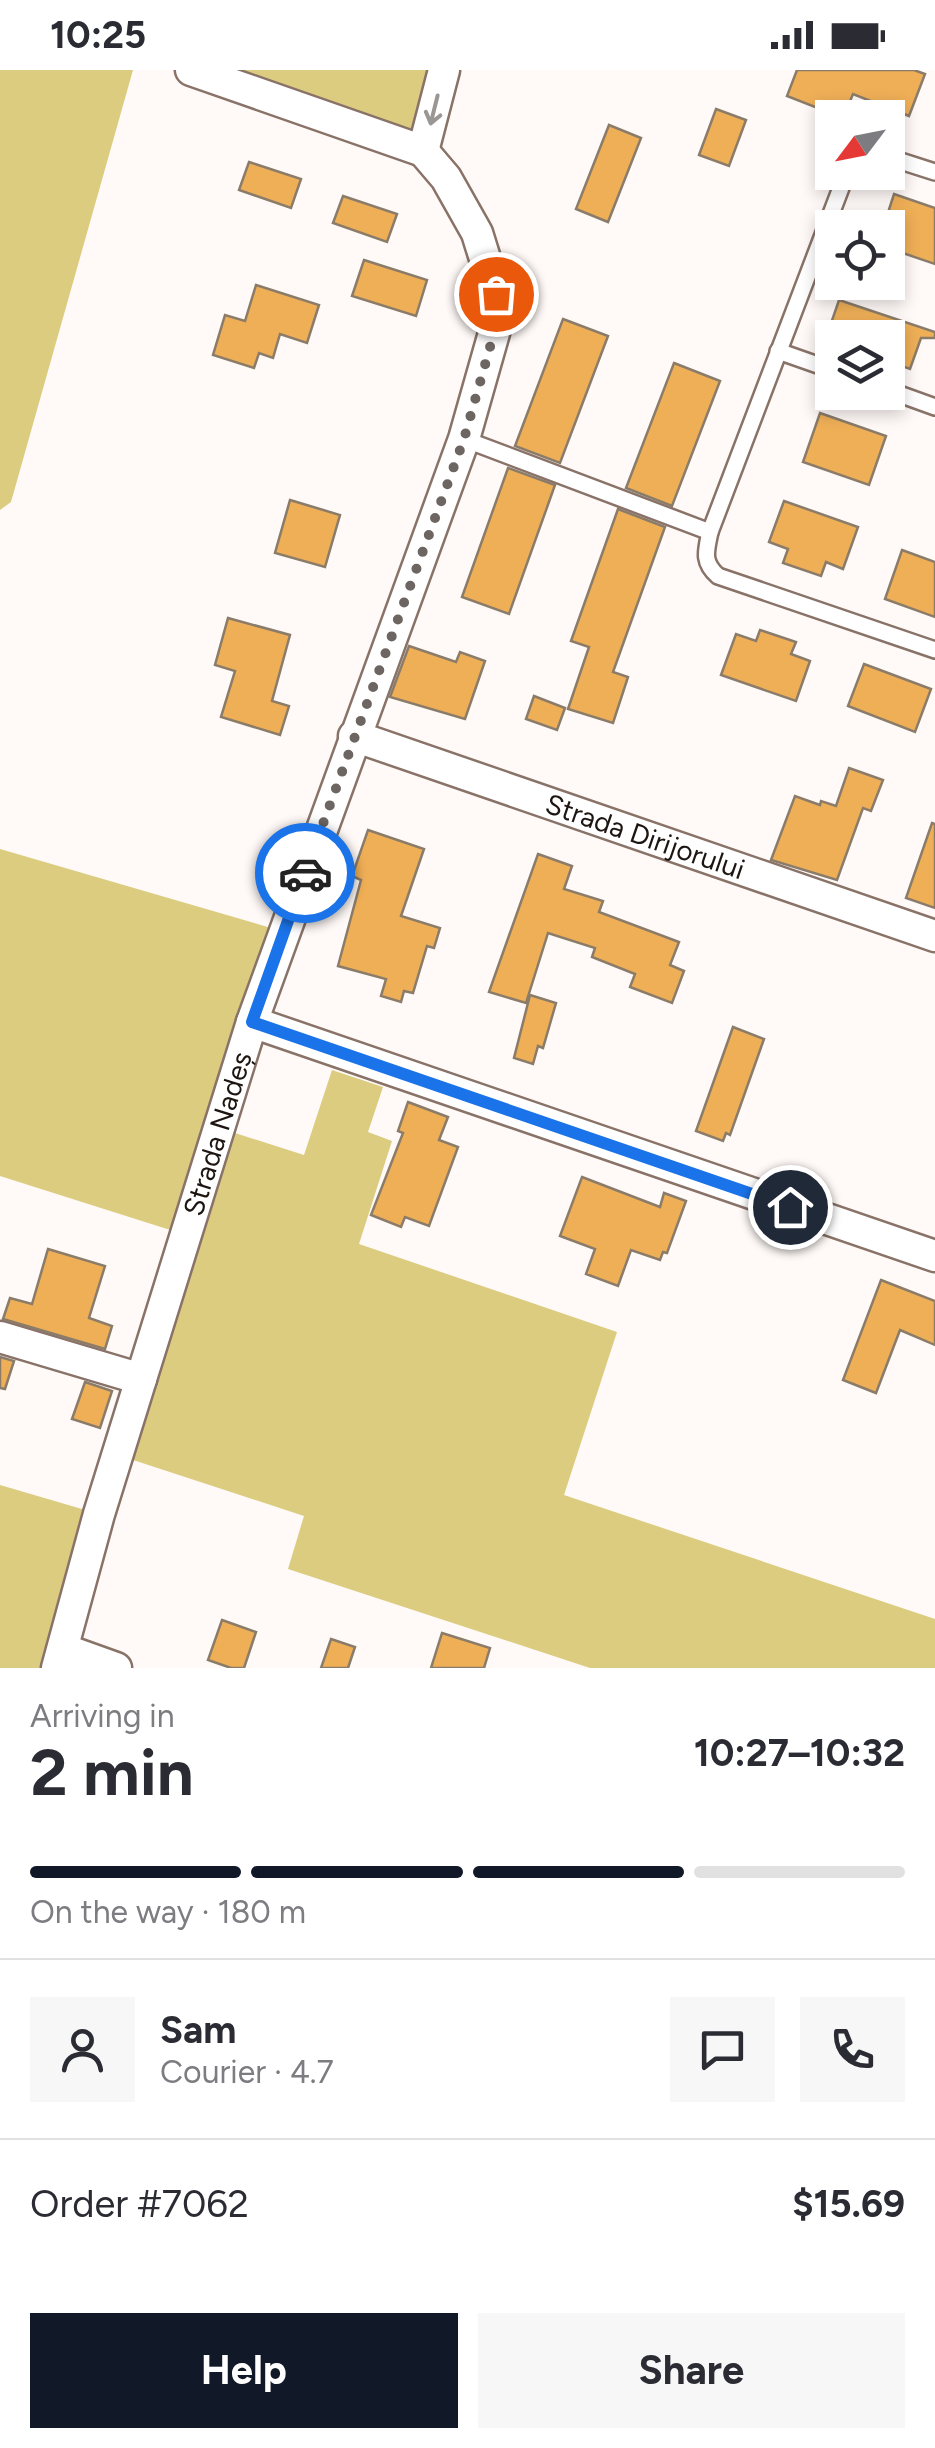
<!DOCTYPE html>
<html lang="en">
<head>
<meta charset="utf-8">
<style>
  :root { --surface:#fff; --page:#f7f7f7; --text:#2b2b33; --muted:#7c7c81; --line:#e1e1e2; --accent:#111827 }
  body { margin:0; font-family:Figtree,sans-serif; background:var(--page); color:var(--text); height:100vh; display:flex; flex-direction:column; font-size:38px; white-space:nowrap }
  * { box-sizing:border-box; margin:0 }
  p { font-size:32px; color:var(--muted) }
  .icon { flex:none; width:55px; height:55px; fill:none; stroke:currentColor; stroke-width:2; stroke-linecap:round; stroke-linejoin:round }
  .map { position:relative; height:1598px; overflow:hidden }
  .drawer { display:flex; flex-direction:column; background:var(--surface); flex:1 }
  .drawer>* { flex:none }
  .needle { width:65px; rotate:238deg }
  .buttons { position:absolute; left:815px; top:30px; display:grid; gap:20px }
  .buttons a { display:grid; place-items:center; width:90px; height:90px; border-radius:0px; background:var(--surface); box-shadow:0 5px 15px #0003; font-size:50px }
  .pin { position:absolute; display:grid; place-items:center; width:85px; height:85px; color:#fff; margin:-42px; border:5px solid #fff; border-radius:50%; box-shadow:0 2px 10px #0007 }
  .courier { position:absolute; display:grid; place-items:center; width:100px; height:100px; margin:-50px; border:8px solid #1a73e8; border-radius:50%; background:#fff; color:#222; box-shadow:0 2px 12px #0007 }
  .headline em { font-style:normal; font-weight:700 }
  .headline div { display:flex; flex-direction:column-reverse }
  .headline { display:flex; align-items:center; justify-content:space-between; height:170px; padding:0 30px }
  h1 { font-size:65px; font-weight:700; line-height:75px }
  .bar { display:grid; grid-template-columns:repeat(4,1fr); gap:15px 10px; align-content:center; height:120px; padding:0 30px }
  .bar i { height:12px; border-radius:8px; background:var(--line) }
  .bar .selected { background:var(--accent) }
  .bar p { grid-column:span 4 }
  .line { display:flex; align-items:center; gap:25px; padding:0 30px; border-top:2px solid var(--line) }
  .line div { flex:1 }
  .round { display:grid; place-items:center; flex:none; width:105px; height:105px; border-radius:0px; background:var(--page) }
  .cta { display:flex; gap:20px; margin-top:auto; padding:20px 30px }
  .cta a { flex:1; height:115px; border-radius:0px; background:var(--accent); color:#fff; font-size:40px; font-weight:700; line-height:115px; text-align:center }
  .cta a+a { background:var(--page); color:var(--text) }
  .status { display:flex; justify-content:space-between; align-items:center; height:70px; padding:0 50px; background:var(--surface); direction:ltr }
  .status svg { height:28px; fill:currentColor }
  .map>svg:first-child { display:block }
  .green { fill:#dbcc80 }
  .building { fill:#efaf57; stroke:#8b7c6a; stroke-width:2.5 }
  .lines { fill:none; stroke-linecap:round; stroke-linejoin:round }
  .lane-casing { stroke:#897368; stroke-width:20 }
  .street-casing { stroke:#897368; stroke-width:35 }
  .lane { stroke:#fff; stroke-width:15 }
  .street { stroke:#fff; stroke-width:30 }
  .oneway { stroke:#999694 }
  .done { stroke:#6c6562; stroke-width:10; stroke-dasharray:0 18 }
  .route { stroke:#1a73e8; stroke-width:12 }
  .labels { text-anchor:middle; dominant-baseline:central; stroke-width:8; stroke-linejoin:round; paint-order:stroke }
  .street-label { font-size:28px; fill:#1d1511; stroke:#fff }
</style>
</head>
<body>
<div class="status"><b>10:25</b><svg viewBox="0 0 49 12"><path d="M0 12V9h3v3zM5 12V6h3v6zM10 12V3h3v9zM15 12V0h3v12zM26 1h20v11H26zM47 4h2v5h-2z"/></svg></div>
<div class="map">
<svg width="935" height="1598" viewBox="0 0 935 1598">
  <rect width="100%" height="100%" fill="#fffaf7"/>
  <!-- green -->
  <g class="green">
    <path d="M0,0H133L11,432L0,440Z"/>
    <path d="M191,0H444L423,81Z"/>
    <path d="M0,779L278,860L186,1165L0,1106Z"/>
    <path d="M332,1000L383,1017L368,1062L392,1071L359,1174L617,1262L564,1425L935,1549V1598H590L288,1499L304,1446L127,1388L232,1062L304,1085Z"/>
    <path d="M0,1415L99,1444L57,1598H0Z"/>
  </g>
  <!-- building -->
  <g class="building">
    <path d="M797,0H914L925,4L909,46L853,24L843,48L787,26Z"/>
    <path d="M716,39L746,50L729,96L699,85Z"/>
    <path d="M609,55L641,68L608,152L576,139Z"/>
    <path d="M249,92L301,109L291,138L239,120Z"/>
    <path d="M894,124L935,138V194L888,178V158H883Z"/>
    <path d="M343,126L397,144L387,172L333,153Z"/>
    <path d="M364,190L427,210L416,246L352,226Z"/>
    <path d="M256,215L319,235L307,273L280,264L273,288L259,283L254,298L213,285L225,245L245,251Z"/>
    <path d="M839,230L935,262V268H921L910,299L888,291V268H826Z"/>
    <path d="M563,249L608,266L560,393L515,376Z"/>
    <path d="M674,293L720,311L672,436L626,418Z"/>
    <path d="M820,343L886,366L869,415L803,392Z"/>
    <path d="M508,398L555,415L509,544L462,527Z"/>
    <path d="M290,430L340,445L325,497L275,483Z"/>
    <path d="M784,431L858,457L843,499L826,492L821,506L783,493L788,479L769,472Z"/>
    <path d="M618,439L665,457L613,602L628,607L613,653L568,639L589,577L571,571Z"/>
    <path d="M902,480L935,492V547L885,529Z"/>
    <path d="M228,548L290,565L272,631L289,636L280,665L221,647L235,601L215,595Z"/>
    <path d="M760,560L796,572L791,584L810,591L796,631L721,605L736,564L756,571Z"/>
    <path d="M409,576L456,592L460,582L485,591L465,649L390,627Z"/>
    <path d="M864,594L931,619L915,662L848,636Z"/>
    <path d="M534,626L565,638L557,660L526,649Z"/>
    <path d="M849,698L883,710L871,741L863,738L837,810L771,790L795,726L820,735L821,731L836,736Z"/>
    <path d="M932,753L935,754V838L906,828Z"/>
    <path d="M368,760L424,779L401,846L440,858L434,878L427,876L413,923L404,921L401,932L381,926L386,909L338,896L361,810L352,806Z"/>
    <path d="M538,784L572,796L564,819L603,831L599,842L679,872L670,895L684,901L672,933L630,917L635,904L592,887L595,878L548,863L526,933L489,922Z"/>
    <path d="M530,925L556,933L543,978L538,976L533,994L514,988Z"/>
    <path d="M733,957L764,969L730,1065L726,1063L723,1071L696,1061Z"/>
    <path d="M408,1032L448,1047L439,1070L458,1077L429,1156L405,1147L401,1157L371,1145L403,1063L398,1061Z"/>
    <path d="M582,1107L660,1137L664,1123L686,1131L667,1183L663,1182L660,1190L631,1180L618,1216L586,1204L595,1179L560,1166Z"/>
    <path d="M48,1179L105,1196L89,1248L112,1256L105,1279L3,1249L10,1228L32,1234Z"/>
    <path d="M881,1210L935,1231V1275L900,1260L876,1323L843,1310Z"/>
    <path d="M0,1287L14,1291L5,1319L0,1318Z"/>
    <path d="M85,1312L112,1321L100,1358L72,1349Z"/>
    <path d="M222,1550L256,1562L244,1598H231L208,1590Z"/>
    <path d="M442,1563L490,1578L484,1598H431Z"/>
    <path d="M331,1569L355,1577L348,1598H321Z"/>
  </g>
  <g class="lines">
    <defs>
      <g id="lane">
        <path d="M888,87L935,102"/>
        <path d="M847,102L710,462C706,481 702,492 718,506L935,580"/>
        <path d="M778,281L832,300"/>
        <path d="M888,320L935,337"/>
        <path d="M464,369L710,462"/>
      </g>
      <g id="street">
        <path d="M191,0L423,81"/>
        <path d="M423,81L444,0"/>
        <path id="s1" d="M354,666L935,866"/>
        <path d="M252,952L935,1186"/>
        <path d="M0,1267L141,1309"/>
        <path d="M63,1579L116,1598"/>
        <path id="s2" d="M57,1598L99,1444L252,952L464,369L496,256V224L477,163L446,108L423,81"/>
      </g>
    </defs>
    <!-- lane casing -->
    <use href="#lane" class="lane-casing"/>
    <!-- street casing -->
    <use href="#street" class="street-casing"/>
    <!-- lane -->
    <use href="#lane" class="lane"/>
    <!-- street -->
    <use href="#street" class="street"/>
  </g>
  <!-- one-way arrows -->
  <defs><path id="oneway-shaft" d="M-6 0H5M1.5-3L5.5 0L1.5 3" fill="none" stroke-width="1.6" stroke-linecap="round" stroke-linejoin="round" transform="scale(2.5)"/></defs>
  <use class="oneway" href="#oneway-shaft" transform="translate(434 40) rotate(104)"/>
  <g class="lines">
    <!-- done -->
    <path class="done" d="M305,803L464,369L496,256V224"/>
    <!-- route -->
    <path class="route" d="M305,803L252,952L790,1137"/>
  </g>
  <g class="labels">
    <!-- street labels -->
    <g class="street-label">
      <text stroke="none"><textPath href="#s1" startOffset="308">Strada Dirijorului</textPath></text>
      <text stroke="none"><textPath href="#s2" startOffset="558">Strada Nadeș</textPath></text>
    </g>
  </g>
</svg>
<div class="buttons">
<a><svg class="needle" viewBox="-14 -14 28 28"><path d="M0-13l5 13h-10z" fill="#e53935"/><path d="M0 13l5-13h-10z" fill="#7c7c81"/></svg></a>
<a><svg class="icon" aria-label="locate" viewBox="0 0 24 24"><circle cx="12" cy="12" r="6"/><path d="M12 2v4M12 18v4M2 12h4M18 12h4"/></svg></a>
<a><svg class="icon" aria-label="layers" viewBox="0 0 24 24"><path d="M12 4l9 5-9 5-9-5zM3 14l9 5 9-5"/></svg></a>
</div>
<div class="pin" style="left:496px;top:224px;background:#ea580c"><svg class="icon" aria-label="bag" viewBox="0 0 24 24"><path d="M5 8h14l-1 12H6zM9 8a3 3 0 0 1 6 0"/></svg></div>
<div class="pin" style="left:790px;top:1137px;background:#1f2937"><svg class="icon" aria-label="home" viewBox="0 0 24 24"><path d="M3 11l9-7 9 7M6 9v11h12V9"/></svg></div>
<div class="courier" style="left:305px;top:803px"><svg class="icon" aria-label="car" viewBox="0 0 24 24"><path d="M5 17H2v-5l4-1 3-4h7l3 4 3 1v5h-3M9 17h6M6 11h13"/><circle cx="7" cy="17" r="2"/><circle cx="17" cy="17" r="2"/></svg></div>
</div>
<section class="drawer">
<div class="headline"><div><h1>2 min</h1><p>Arriving in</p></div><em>10:27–10:32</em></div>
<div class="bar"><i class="selected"></i><i class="selected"></i><i class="selected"></i><i></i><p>On the way · 180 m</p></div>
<div class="line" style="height:180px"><a class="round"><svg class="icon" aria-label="person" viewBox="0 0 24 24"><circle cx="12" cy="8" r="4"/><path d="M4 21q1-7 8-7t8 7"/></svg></a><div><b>Sam</b><p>Courier · 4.7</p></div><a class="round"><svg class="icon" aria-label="chat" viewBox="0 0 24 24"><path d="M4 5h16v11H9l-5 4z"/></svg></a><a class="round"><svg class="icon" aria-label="phone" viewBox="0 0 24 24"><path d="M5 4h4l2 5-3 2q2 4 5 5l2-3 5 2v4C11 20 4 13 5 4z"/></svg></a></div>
<div class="line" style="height:130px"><div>Order #7062</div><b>$15.69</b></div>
<div class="cta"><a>Help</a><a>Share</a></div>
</section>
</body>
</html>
